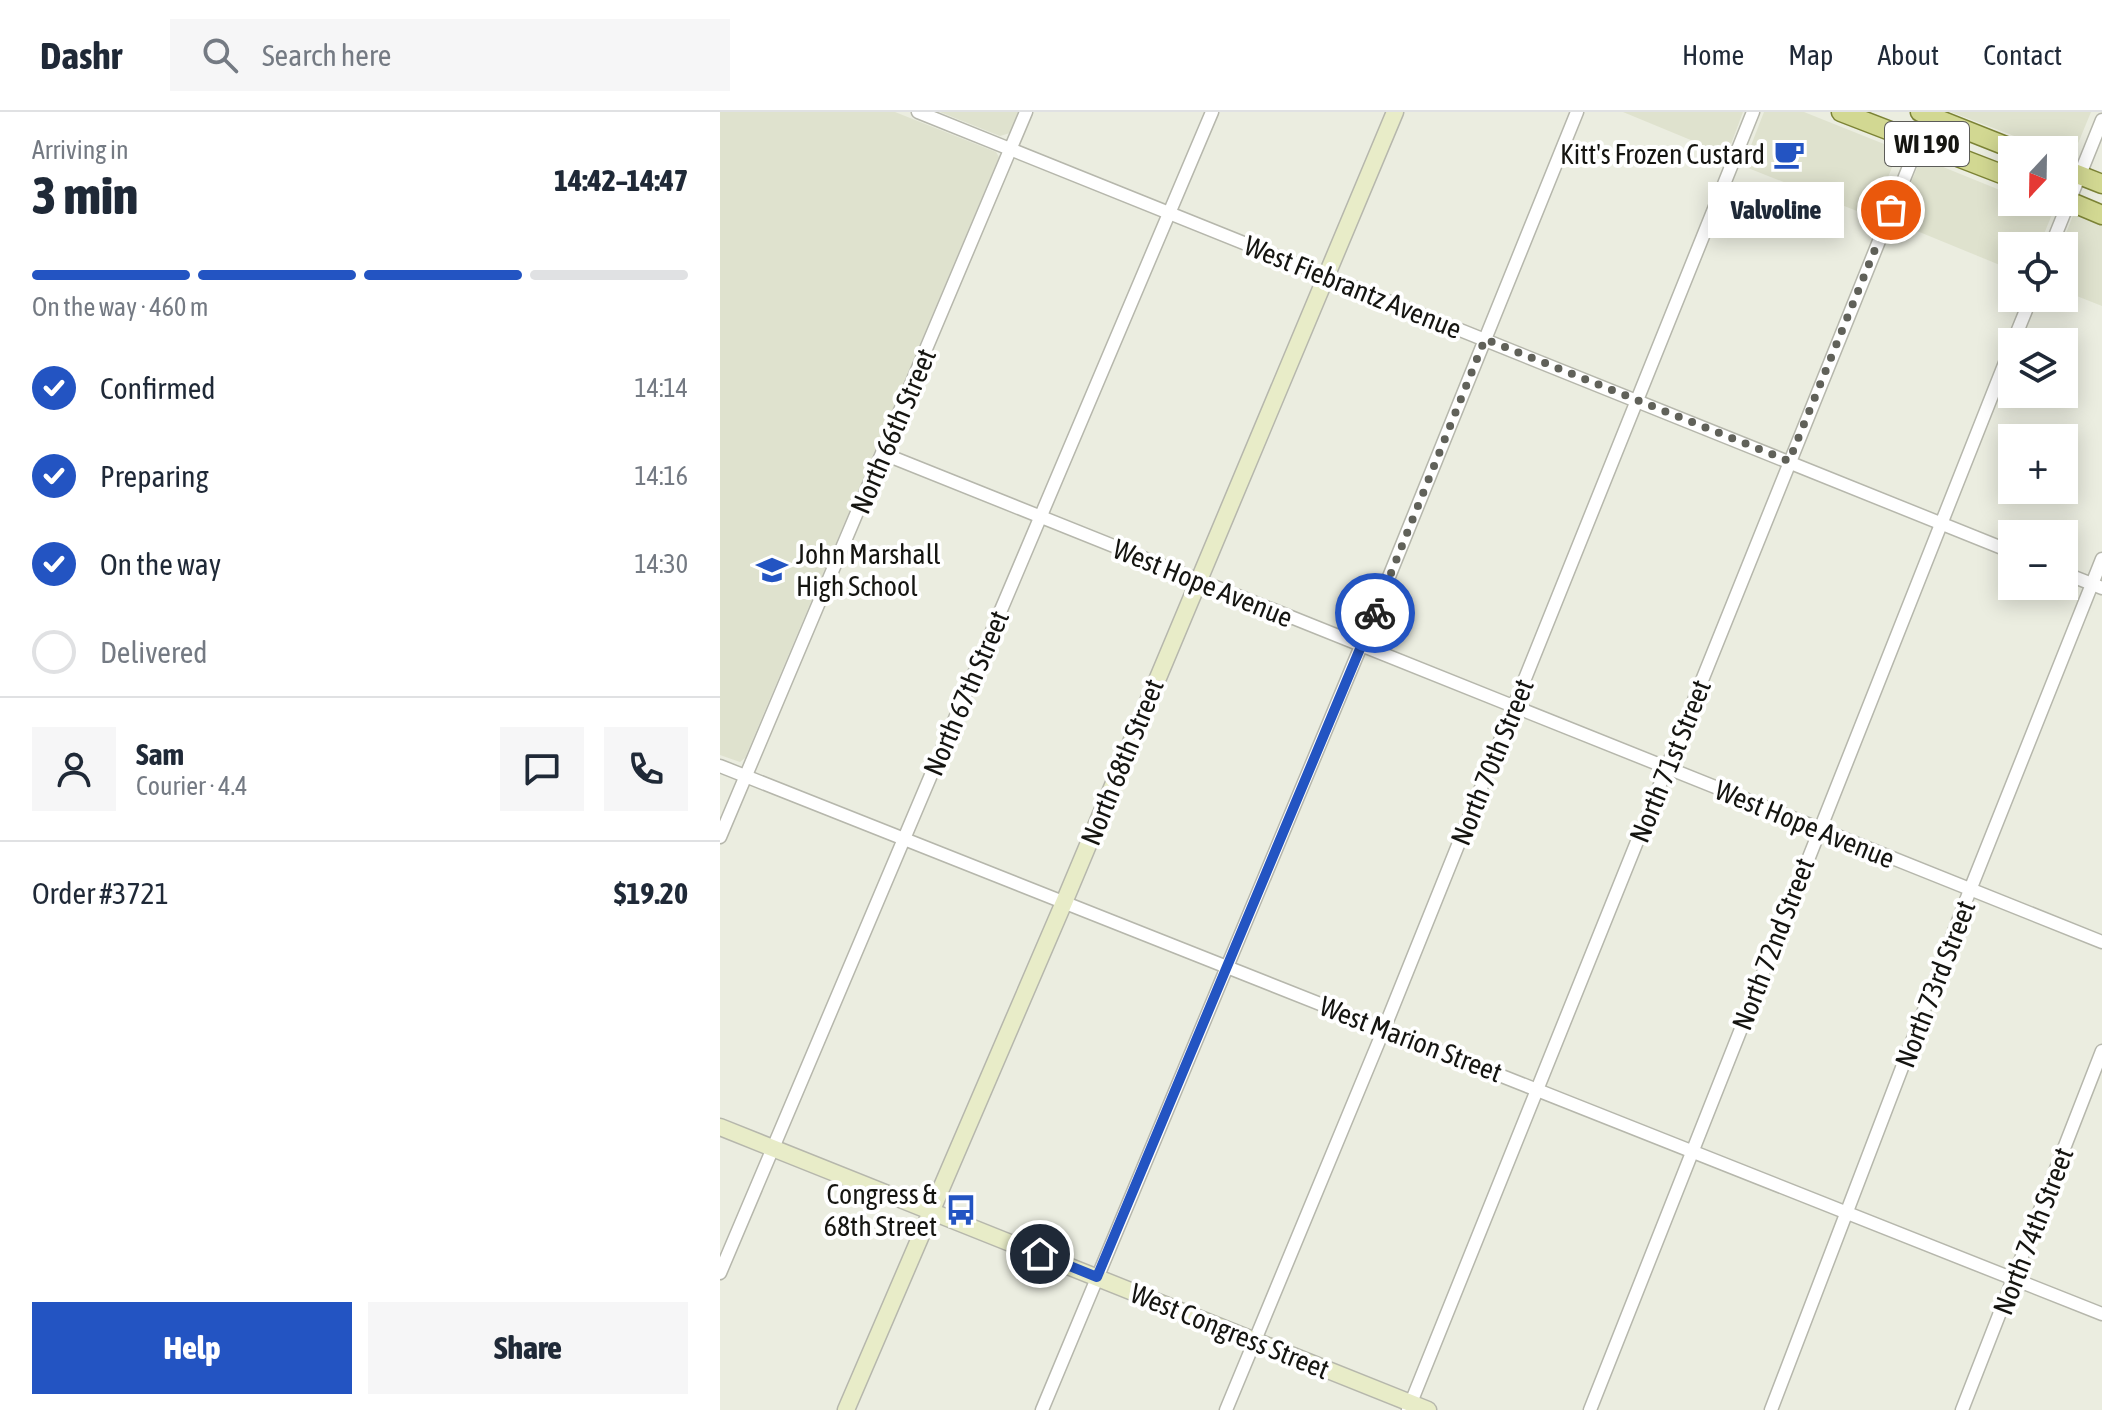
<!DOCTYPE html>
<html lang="en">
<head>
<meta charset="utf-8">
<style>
  :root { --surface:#fff; --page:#f6f6f7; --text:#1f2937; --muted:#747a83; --line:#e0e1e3; --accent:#2354c2 }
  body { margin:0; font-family:"Asap Condensed",sans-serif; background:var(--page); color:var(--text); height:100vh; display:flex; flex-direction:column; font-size:30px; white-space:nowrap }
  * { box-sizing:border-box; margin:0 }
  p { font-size:26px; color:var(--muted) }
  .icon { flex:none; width:44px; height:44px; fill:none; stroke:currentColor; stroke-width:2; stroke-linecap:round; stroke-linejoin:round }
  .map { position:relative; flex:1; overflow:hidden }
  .details { display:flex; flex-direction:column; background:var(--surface); width:720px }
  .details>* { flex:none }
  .needle { width:52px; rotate:202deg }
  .fabs { position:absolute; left:1278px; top:24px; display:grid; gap:16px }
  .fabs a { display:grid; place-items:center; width:80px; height:80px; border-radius:0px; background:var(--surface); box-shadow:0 4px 20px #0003; font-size:40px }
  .pin { position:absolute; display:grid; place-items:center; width:68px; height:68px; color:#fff; margin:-34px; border:4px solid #fff; border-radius:50%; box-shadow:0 2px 8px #0007 }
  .courier { position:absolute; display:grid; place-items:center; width:80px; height:80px; margin:-40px; border:6px solid #2354c2; border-radius:50%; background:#fff; color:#222; box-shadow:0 2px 10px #0007 }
  .bubble { position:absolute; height:56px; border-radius:0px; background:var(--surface); box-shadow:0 4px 20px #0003; font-size:26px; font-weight:800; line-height:56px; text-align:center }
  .headline em { font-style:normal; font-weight:800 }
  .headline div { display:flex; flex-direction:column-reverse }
  .headline { display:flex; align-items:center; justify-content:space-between; height:136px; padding:0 32px }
  h1 { font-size:52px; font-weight:800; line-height:60px }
  .bar { display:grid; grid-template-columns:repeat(4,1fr); gap:12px 8px; align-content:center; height:96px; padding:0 32px }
  .bar i { height:10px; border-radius:6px; background:var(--line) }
  .bar .on { background:var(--accent) }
  .bar p { grid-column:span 4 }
  .line { display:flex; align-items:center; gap:20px; padding:0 32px; border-top:2px solid var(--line) }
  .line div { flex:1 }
  .round { display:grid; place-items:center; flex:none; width:84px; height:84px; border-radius:0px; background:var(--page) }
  ol { padding:0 32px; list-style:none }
  li { display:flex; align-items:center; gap:24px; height:88px }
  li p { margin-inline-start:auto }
  li .icon { padding:8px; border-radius:50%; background:var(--accent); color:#fff; stroke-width:4 }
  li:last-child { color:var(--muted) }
  li i { width:44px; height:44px; border:4px solid var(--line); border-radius:50% }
  .cta { display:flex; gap:16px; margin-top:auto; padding:16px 32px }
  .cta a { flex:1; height:92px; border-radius:0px; background:var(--accent); color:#fff; font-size:32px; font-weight:800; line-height:92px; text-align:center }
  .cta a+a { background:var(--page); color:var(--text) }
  header { display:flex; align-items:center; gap:48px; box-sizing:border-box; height:112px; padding:0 40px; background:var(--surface); border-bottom:2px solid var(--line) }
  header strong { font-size:38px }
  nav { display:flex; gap:44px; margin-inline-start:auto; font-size:28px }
  .search { width:560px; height:72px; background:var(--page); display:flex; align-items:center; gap:20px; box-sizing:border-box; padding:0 28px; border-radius:0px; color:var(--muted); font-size:30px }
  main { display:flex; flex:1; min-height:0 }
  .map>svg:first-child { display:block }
  .built { fill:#dfe2ce }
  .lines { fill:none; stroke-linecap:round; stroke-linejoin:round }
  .street-casing { stroke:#b6b7ac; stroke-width:15 }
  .secondary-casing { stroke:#b6b7ac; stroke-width:19 }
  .primary-casing { stroke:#7c8335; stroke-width:21 }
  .street { stroke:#fff; stroke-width:12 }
  .secondary { stroke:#e8ecc8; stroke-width:16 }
  .primary { stroke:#d2d892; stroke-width:18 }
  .done { stroke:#606159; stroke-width:8; stroke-dasharray:0 14.4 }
  .route { stroke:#2354c2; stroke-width:10 }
  .labels { text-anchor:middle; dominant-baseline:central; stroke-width:8; stroke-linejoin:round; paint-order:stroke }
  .shield { fill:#fff; stroke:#5b5b58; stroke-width:2 }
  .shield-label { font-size:26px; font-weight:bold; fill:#151511 }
  .poi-label { font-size:28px; fill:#151511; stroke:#fff; text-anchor:end }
  .street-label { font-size:28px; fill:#151511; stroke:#fff }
</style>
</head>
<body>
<header>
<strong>Dashr</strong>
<div class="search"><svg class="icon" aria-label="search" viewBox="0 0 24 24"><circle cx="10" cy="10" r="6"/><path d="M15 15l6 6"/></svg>Search here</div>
<nav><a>Home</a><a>Map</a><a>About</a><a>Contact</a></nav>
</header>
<main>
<section class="details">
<div class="headline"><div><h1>3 min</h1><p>Arriving in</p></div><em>14:42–14:47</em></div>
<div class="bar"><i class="on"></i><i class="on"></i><i class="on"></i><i></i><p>On the way · 460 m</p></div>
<ol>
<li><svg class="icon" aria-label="check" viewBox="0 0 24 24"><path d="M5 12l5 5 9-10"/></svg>Confirmed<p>14:14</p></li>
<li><svg class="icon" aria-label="check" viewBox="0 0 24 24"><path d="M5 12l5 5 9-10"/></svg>Preparing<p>14:16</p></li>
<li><svg class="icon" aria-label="check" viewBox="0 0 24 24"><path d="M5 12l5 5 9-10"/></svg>On the way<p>14:30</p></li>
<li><i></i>Delivered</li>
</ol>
<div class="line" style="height:144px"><a class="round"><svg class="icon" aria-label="person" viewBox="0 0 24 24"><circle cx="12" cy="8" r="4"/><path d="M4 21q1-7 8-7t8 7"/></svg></a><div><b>Sam</b><p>Courier · 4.4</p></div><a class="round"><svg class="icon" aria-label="chat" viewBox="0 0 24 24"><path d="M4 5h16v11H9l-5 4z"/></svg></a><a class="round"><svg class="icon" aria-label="phone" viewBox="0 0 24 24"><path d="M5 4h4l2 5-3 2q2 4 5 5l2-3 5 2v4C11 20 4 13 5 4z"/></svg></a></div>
<div class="line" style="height:104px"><div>Order #3721</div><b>$19.20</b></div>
<div class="cta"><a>Help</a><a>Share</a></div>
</section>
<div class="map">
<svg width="1382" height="1298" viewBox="0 0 1382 1298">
  <rect width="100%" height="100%" fill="#ebede0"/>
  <!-- built -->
  <g class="built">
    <path d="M0,0H175L276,40L279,45L25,646L20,650L0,643Z"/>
    <path d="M220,0H298L290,21L280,24Z"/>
    <path d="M903,0H1023L1007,43Z"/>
    <path d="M1044,0H1084L1179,38L1152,105L1023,54Z"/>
    <path d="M1231,0H1371L1352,46L1344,43V38H1331Z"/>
    <path d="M1201,46L1292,83V90H1309L1333,100L1319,134H1292V158L1175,110Z"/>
    <path d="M1354,101L1382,112V194L1344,179V134H1341Z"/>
  </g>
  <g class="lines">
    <defs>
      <g id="street">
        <path d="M198,0L1292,440"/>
        <path d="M1331,134L1382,8"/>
        <path d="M1293,230L1311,186"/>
        <path d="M164,342L1382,830"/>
        <path d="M1344,461L1382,476"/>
        <path d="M0,654L1382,1202"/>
        <path d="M0,725L306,0"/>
        <path d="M0,1161L492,0"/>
        <path d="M322,1298L641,534L857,0"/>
        <path d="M506,1298L664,917L1033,0"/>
        <path d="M688,1298L1211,0"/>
        <path d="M870,1298L1292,233"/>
        <path d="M1051,1298L1250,778L1382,447"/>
        <path d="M1242,1298L1382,939"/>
      </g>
      <g id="secondary">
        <path d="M0,1015L708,1298"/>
        <path d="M126,1298L345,788L675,0"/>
      </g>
      <g id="primary">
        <path d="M1121,0L1292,66"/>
        <path d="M1200,0L1296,38"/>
        <path d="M1344,57L1382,72"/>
        <path d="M1344,87L1382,103"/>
      </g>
    </defs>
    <!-- street casing -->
    <use href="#street" class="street-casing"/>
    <!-- secondary casing -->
    <use href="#secondary" class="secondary-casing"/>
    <!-- primary casing -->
    <use href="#primary" class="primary-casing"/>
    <!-- street -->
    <use href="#street" class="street"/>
    <!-- secondary -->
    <use href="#secondary" class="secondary"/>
    <!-- primary -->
    <use href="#primary" class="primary"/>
  </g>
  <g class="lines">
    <!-- done -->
    <path class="done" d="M655,501L765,227L1069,349L1171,98"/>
    <!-- route -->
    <path class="route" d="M320,1142L377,1165L655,501"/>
  </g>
  <!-- icons -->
  <defs>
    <symbol id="cafe-bare" viewBox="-9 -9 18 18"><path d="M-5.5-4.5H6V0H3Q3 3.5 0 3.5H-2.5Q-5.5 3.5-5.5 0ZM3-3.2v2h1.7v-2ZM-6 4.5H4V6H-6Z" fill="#2354c2" stroke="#fff" stroke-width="2.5" paint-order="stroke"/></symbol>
    <symbol id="school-bare" viewBox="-9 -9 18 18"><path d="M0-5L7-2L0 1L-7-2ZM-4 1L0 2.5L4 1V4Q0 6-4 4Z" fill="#2354c2" stroke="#fff" stroke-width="2.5" paint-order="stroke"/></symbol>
    <symbol id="bus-bare" viewBox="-9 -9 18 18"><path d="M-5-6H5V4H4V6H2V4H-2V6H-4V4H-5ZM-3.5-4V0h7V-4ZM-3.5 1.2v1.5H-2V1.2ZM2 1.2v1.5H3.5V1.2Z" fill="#2354c2" stroke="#fff" stroke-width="2.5" paint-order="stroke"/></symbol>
  </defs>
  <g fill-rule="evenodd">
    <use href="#cafe-bare" x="1047" y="20" width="44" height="44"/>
    <use href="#school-bare" x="30" y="436" width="44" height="44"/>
    <use href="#bus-bare" x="219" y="1076" width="44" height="44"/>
  </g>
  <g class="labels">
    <!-- shield labels -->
    <rect class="shield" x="1165" y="10" width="84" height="44" rx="6"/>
    <g class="shield-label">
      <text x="1207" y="32">WI 190</text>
    </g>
    <!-- poi labels -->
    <g class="poi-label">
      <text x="1045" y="42">Kitt's Frozen Custard</text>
      <text x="76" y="442" text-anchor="start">John Marshall<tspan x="76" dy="32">High School</tspan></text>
      <text x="217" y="1082">Congress &amp;<tspan x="217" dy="32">68th Street</tspan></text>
    </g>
    <!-- street labels -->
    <g class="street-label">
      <text transform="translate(633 175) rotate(22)">West Fiebrantz Avenue</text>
      <text transform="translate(173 319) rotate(-67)">North 66th Street</text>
      <text transform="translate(483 471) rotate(22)">West Hope Avenue</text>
      <text transform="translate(246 581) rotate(-67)">North 67th Street</text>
      <text transform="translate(950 649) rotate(-68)">North 71st Street</text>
      <text transform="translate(402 650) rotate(-68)">North 68th Street</text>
      <text transform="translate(772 650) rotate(-68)">North 70th Street</text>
      <text transform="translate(1085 712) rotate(22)">West Hope Avenue</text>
      <text transform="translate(1053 832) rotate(-69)">North 72nd Street</text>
      <text transform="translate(1215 872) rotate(-69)">North 73rd Street</text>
      <text transform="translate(691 927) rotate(21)">West Marion Street</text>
      <text transform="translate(1313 1119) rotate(-69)">North 74th Street</text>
      <text transform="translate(510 1219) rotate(22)">West Congress Street</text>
    </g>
  </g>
</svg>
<div class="fabs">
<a><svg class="needle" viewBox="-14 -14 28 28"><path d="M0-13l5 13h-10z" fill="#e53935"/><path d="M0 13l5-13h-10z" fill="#747a83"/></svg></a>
<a><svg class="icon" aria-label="locate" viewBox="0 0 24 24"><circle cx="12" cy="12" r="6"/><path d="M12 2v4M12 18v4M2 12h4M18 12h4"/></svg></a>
<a><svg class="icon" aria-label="layers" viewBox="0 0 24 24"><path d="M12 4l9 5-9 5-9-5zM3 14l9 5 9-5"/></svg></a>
<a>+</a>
<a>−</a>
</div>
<div class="pin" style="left:1171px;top:98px;background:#ea580c"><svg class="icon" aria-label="bag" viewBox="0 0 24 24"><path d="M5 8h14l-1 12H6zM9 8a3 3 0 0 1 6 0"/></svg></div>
<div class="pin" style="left:320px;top:1142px;background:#1f2937"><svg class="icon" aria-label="home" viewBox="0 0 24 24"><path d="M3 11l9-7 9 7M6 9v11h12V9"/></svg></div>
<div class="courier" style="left:655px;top:501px"><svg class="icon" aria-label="bike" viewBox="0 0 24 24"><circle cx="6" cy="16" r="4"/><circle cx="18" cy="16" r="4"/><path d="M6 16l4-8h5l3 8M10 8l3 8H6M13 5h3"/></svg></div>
<div class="bubble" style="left:988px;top:70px;width:136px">Valvoline</div>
</div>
</main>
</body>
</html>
